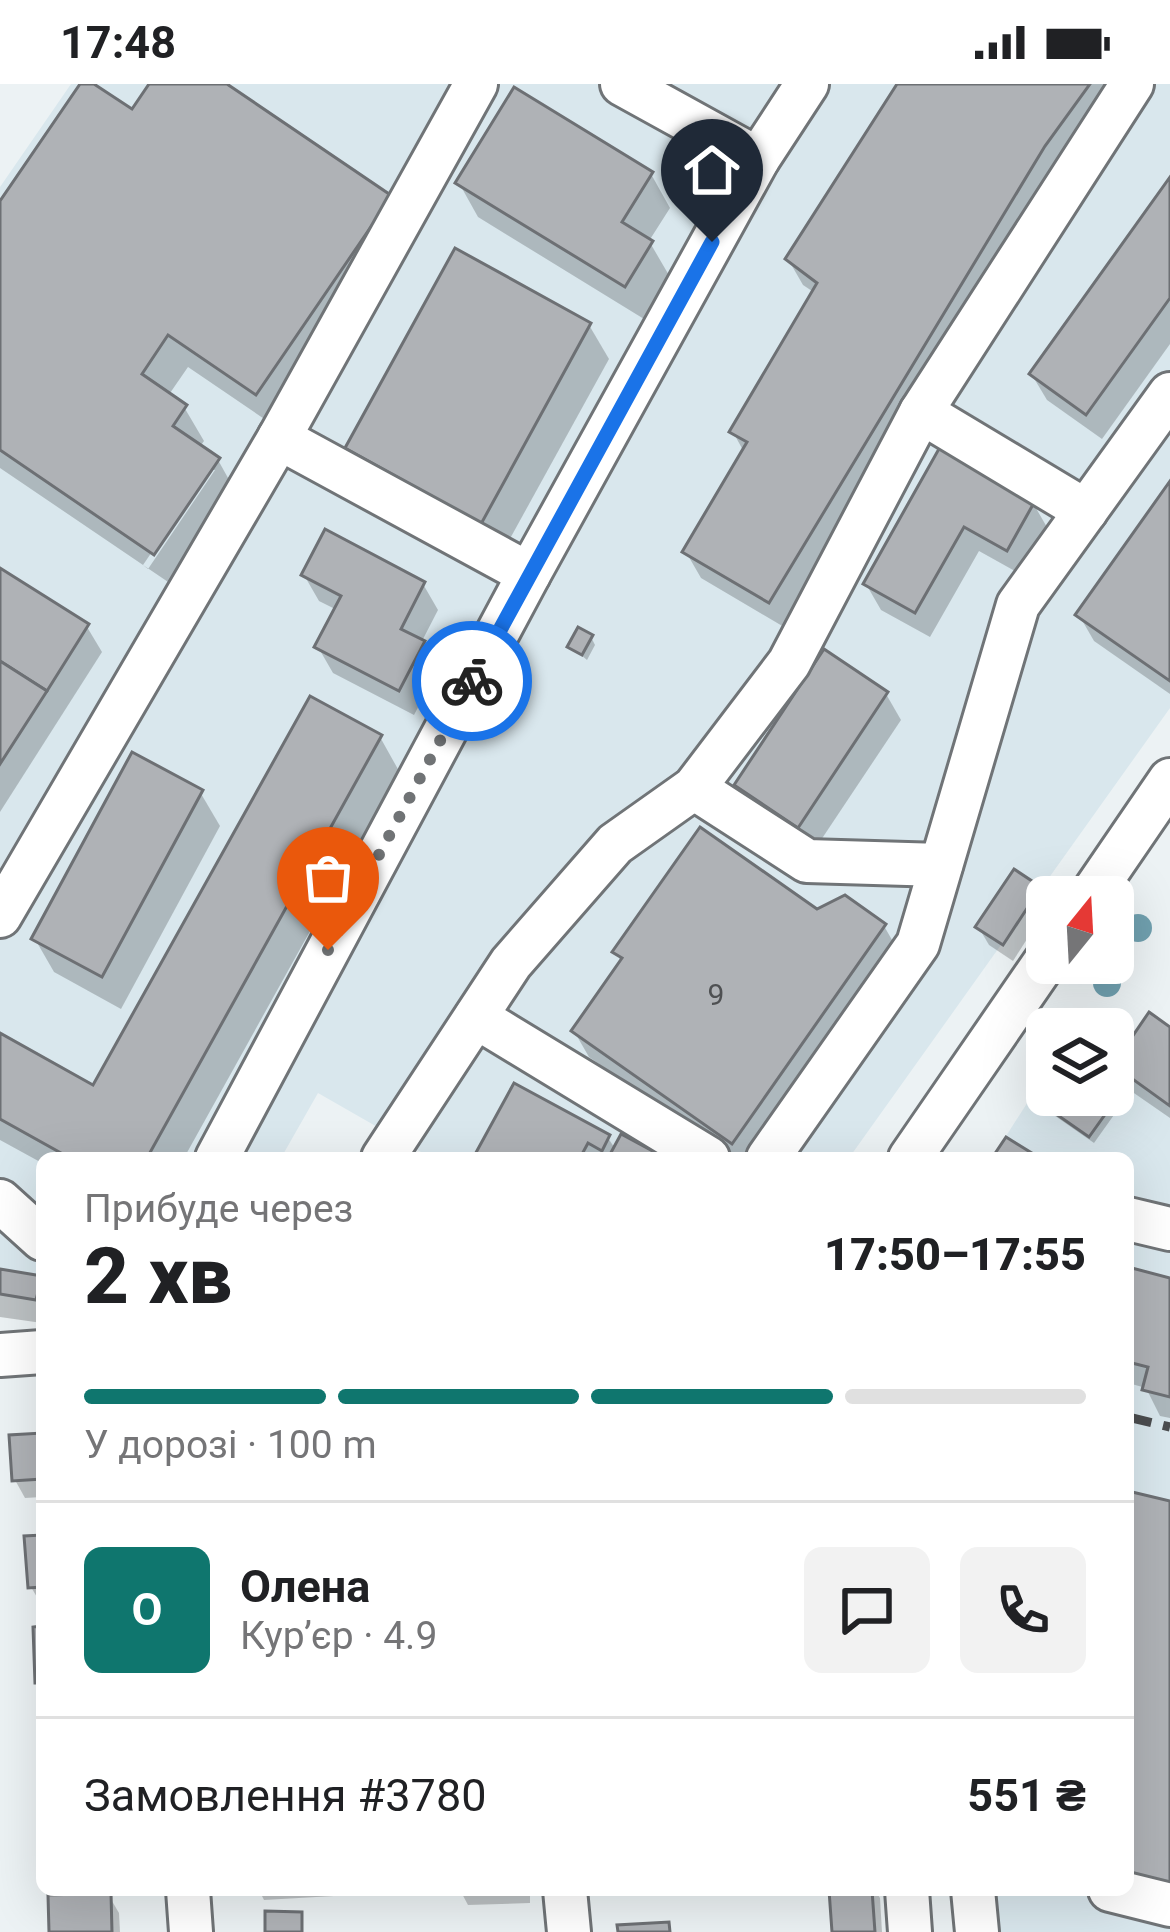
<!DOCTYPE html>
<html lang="uk">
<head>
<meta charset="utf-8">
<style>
  :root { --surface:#fff; --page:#f2f2f2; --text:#202124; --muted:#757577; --line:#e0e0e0; --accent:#0f766e }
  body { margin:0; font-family:Roboto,sans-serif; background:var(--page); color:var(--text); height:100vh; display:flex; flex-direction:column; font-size:45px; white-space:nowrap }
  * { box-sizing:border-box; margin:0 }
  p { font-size:39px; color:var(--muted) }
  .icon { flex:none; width:66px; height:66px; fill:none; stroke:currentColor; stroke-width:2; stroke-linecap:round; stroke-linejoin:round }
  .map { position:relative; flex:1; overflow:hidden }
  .details { position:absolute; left:36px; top:1068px; width:1098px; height:744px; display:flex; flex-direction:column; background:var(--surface); border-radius:18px; box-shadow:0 12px 48px #0002 }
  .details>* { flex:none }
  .needle { width:78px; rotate:18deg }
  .fabs { position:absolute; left:1026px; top:792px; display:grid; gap:24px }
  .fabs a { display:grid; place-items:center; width:108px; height:108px; border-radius:18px; background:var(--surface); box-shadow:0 12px 48px #0002; font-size:60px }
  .pin { position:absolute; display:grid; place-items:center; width:102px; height:102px; color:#fff; margin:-123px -51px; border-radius:50% 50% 50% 0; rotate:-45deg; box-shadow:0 0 12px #0007 }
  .pin .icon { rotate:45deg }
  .courier { position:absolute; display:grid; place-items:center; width:120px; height:120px; margin:-60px; border:9px solid #1a73e8; border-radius:50%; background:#fff; color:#222; box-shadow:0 3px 15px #0007 }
  .head em { font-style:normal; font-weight:800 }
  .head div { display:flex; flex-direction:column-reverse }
  .head { display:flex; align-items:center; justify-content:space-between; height:204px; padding:0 48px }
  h1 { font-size:78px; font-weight:800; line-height:90px }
  .bar { display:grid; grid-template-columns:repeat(4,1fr); gap:18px 12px; align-content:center; height:144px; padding:0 48px }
  .bar i { height:15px; border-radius:9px; background:var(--line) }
  .bar .current { background:var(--accent) }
  .bar p { grid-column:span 4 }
  .line { display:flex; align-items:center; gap:30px; padding:0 48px; border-top:3px solid var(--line) }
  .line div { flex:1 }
  .round { display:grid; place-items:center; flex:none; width:126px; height:126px; border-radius:18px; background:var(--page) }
  .status { display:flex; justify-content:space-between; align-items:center; height:84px; padding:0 60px; background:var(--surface); direction:ltr }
  .status svg { height:33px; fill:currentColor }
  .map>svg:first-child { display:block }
  .built { fill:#d9e7ed }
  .shadow { fill:#0003; fill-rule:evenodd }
  .building { fill:#afb2b6; stroke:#6d7074; stroke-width:3 }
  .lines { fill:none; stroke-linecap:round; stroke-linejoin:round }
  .minor-casing { stroke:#707477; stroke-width:48 }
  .minor { stroke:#fff; stroke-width:42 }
  .rail { stroke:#4b4d4f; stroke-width:9; stroke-dasharray:24 12; stroke-linecap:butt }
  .tree { fill:#70a0af }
  .done { stroke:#707375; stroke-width:12; stroke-dasharray:0 21.6 }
  .route { stroke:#1a73e8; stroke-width:15 }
  .labels { text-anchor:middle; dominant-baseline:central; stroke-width:9; stroke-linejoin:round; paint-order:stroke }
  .number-label { font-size:30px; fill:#4e5052 }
</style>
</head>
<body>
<div class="status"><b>17:48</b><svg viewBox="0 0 49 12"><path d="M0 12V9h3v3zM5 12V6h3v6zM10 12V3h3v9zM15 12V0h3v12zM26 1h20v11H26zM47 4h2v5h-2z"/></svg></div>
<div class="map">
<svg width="1170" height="1848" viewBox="0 0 1170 1848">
  <rect width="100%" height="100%" fill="#ecf2f4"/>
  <!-- built -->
  <g class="built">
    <path d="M71,0H1170V624L849,1074H420L421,1068L318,1009L281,1074H42V1215L0,1210V103Z"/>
    <path d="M1149,928L1170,943V1848H965L961,1806H1128V1074H992L1047,988V1011H1113V980Z"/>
  </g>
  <!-- shadow -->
  <g class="shadow">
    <path d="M83,0L133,30L153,0H222L389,114L276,343L188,283L168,312L184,323L204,357L199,364L218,376L237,410L174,502L0,384V122ZM208,386H215L148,485L143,481Z"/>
    <path d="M900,0H1122L1059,89L784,543L701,494L686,468L744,368L733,348L815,209L803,201L788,175Z"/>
    <path d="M651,90L670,124L649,157L670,193L644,235L478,133L459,99Z"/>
    <path d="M1170,99V260L1102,355L1047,316L1032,291Z"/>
    <path d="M589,241L609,275L501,471L368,398L348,364Z"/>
    <path d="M941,367L1033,419L1048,445L1022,491L979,467L930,553L881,526L866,500Z"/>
    <path d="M1170,402V610L1094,557L1079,531Z"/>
    <path d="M0,488L87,543L102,568L0,728Z"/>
    <path d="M304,491L423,500L438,526L422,557L438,585L414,631L333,589L318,563L337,526L319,517Z"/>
    <path d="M591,553L595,561L587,576L570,562Z"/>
    <path d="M886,610L901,636L813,768L753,727L738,701Z"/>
    <path d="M380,653L399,687L184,1074H42V1079L0,1056V952L95,1005Z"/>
    <path d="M200,708L220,742L121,925L54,888L35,855Z"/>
    <path d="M1039,805L1047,824L1013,877L989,861L979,844Z"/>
    <path d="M817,829L884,842L899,868L754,1074H733L589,973L574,947L622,879L616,868Z"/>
    <path d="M1170,947V1034L1131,1007L1094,1059L1038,1020L1033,1012L1047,993V1011H1113V985L1122,991L1116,981Z"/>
    <path d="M608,1054L616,1066L622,1054L658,1074H477Z"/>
    <path d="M1128,1186L1170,1197V1334L1160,1332L1146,1304L1128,1299Z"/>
    <path d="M0,1188L41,1194L42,1239L0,1233Z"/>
    <path d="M42,1352V1413L25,1414L15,1396Z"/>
    <path d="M42,1454V1520H41L31,1503Z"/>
    <path d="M259,1806H333L334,1812L264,1816Z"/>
    <path d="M460,1806H530V1819L468,1821Z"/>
    <path d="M832,1806H875L880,1814L882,1848H835Z"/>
    <path d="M109,1812L119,1829L120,1848H52Z"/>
  </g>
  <!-- building -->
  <g class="building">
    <path d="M80,0H94L132,25L149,0H227L392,112L256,311L168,251L142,290L187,321L173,342L220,374L154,471L0,366V117Z"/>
    <path d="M897,0H1090L1045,62L769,519L682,468L747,358L729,348L817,199L785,175Z"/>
    <path d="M514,3L653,88L622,138L653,157L625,203L455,99Z"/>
    <path d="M1170,93V214L1086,331L1029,290Z"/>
    <path d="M455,164L591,239L481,440L345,364Z"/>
    <path d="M940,363L1035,417L1007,467L964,443L915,529L863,500Z"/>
    <path d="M1170,397V597L1075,531Z"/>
    <path d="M325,445L425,498L401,545L425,557L399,607L314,563L341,512L301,491Z"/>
    <path d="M0,484L89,540L47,607L0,577Z"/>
    <path d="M578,543L593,551L582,571L567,563Z"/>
    <path d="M824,565L888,608L798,744L734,701Z"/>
    <path d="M0,577L47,607L0,680Z"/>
    <path d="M310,612L382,651L147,1074H70L0,1035V949L93,1001Z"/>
    <path d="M132,668L203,706L102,893L31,855Z"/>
    <path d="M700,743L817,825L845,811L886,840L732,1060L571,947L622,874L612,868Z"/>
    <path d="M1014,785L1041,803L1003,861L975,843Z"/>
    <path d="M1149,928L1170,943V1022L1113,981Z"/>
    <path d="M1113,981L1131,994L1089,1053L1030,1012L1047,988V1011H1113Z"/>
    <path d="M514,999L610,1051L602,1067L588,1059L580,1074H473Z"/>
    <path d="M621,1050L660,1071L658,1074H608Z"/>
    <path d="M1006,1053L1035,1071L1033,1074H992Z"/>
    <path d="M1128,1183L1170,1194V1313L1142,1306L1148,1283L1128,1278Z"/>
    <path d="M0,1185L42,1192L36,1216L0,1210Z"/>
    <path d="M42,1349V1395L12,1397L9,1351Z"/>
    <path d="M1128,1407L1170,1417V1802L1128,1791Z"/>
    <path d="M42,1451V1503L28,1504L24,1452Z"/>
    <path d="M42,1542V1599H35L33,1543Z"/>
    <path d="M829,1806H872L875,1848H832Z"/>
    <path d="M111,1809L112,1848H49L48,1811Z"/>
    <path d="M265,1827L302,1828V1848H265Z"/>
    <path d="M669,1838L670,1848H618L617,1841Z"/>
  </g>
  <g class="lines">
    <defs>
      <g id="minor">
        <path d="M622,0L758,75"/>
        <path d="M921,328L1086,427"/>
        <path d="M279,354L529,490"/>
        <path d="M694,704L807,777L941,781"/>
        <path d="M1090,813L1170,696"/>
        <path d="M0,832L279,354L476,0"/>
        <path d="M476,933L708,1074"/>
        <path d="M217,1074L529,490L758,75L807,0"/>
        <path d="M383,1074L511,879L615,760L694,704L789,579L921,328L1132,0"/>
        <path d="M768,1074L918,860L1018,521L1170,310"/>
        <path d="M910,1074L1047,875"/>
        <path d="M0,1117L42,1155"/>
        <path d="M1128,1135L1170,1145"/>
        <path d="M0,1271L42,1268"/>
        <path d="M188,1806L191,1848"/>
        <path d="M565,1806L569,1848"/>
        <path d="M907,1806L910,1848"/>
        <path d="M973,1806L977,1848"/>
        <path d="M1110,1806L1170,1821"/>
      </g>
    </defs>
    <!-- minor casing -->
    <use href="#minor" class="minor-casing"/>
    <!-- minor -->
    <use href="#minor" class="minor"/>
    <!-- rail -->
    <path class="rail" d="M1128,1333L1170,1343"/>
  </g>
  <!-- trees -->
  <g class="tree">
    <circle cx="1138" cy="844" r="14"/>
    <circle cx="1107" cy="899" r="14"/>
  </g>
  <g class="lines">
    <!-- done -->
    <path class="done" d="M328,866L472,597"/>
    <!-- route -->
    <path class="route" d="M472,597L712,158"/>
  </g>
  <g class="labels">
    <!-- number labels -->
    <g class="number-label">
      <text x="716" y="910">9</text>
    </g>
  </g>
</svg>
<div class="fabs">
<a><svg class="needle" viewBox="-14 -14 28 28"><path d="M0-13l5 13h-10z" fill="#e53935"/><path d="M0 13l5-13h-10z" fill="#757577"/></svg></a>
<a><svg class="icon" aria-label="layers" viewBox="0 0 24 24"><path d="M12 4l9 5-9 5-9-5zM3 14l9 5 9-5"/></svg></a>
</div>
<div class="pin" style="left:328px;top:866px;background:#ea580c"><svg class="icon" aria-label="bag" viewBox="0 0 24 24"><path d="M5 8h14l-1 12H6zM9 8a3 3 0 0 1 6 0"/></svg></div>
<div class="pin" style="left:712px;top:158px;background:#1f2937"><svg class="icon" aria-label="home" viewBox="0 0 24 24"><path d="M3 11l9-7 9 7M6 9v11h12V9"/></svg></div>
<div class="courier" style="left:472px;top:597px"><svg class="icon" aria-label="bike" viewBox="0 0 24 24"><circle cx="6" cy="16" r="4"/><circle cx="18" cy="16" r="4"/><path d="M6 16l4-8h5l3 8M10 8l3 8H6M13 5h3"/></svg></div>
<section class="details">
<div class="head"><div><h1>2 хв</h1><p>Прибуде через</p></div><em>17:50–17:55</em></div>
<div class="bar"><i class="current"></i><i class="current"></i><i class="current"></i><i></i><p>У дорозі · 100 m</p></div>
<div class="line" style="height:216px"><b class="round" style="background:var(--accent);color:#fff">О</b><div><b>Олена</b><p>Кур’єр · 4.9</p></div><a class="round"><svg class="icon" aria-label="chat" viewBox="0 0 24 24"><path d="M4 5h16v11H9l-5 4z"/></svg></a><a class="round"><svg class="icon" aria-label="phone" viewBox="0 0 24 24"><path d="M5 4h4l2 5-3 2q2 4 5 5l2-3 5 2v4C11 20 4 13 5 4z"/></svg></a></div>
<div class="line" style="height:156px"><div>Замовлення #3780</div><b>551 ₴</b></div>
</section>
</div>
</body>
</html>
